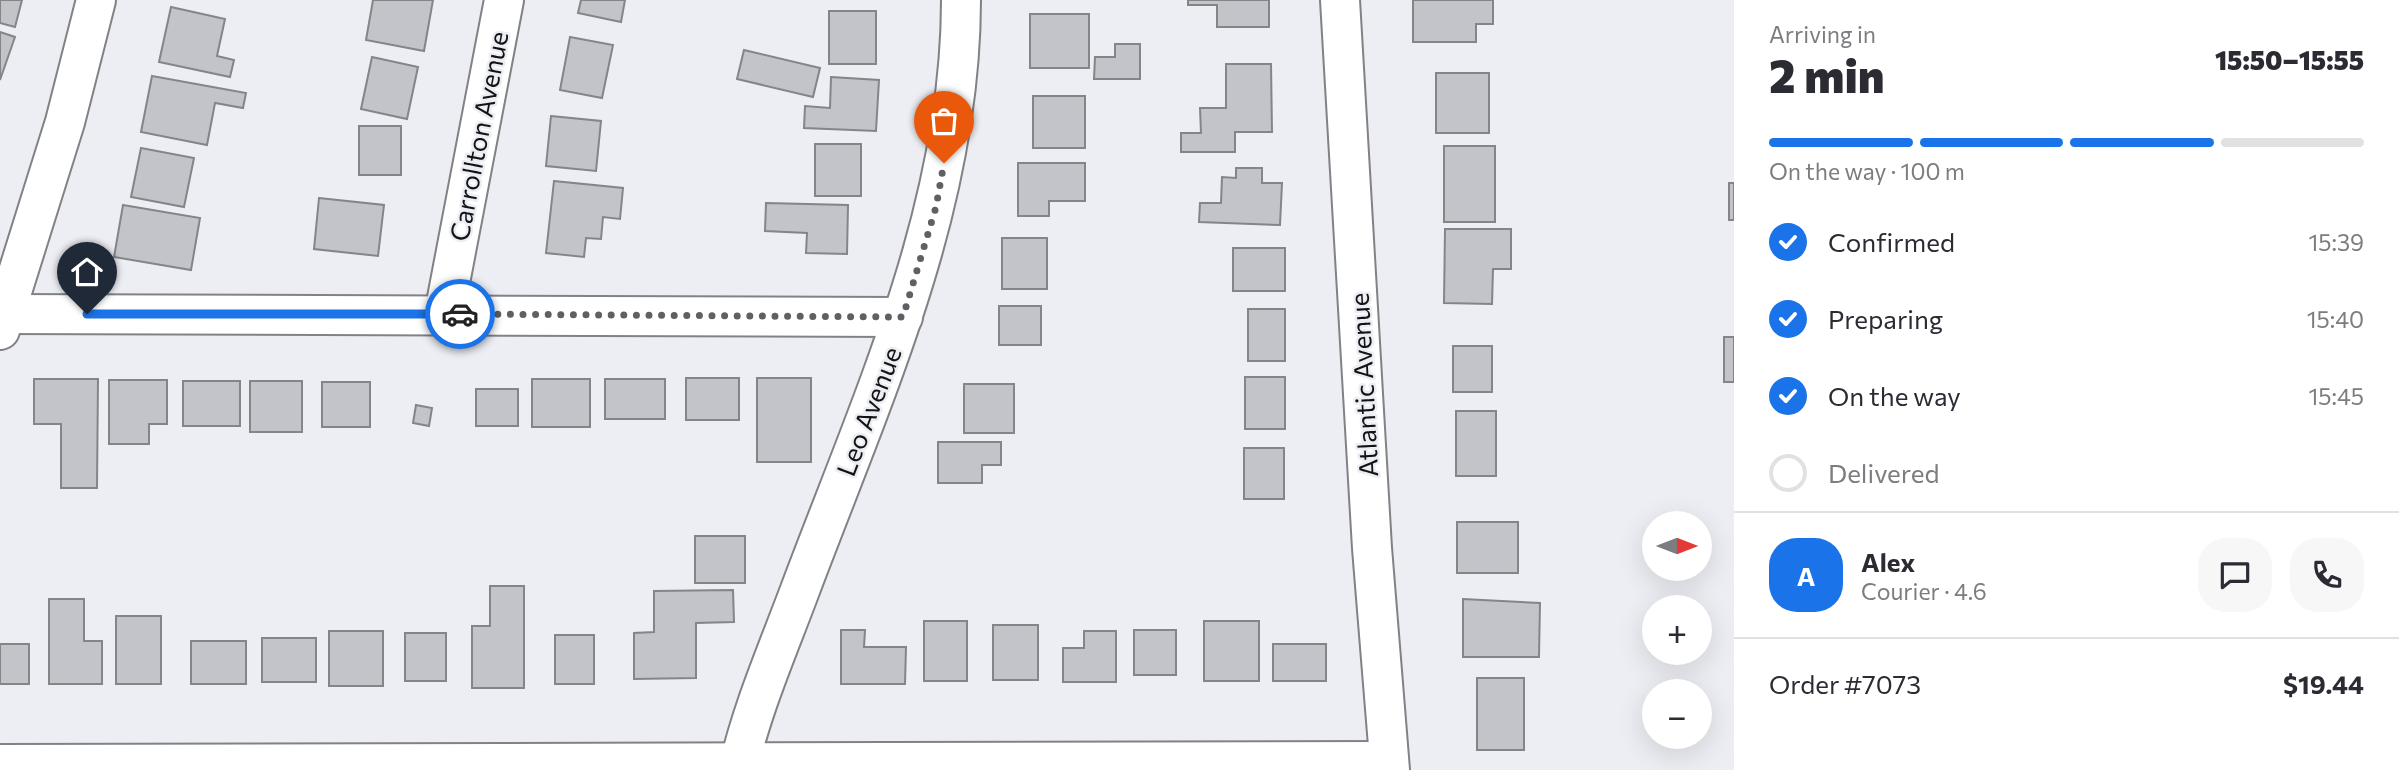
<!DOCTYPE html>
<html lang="en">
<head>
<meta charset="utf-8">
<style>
  :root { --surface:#fff; --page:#f7f7f7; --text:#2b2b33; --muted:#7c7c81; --line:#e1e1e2; --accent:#1a73e8 }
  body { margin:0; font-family:Commissioner,sans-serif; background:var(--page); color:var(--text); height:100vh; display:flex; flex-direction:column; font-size:26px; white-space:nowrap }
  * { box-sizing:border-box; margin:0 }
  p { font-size:23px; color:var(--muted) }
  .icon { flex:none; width:38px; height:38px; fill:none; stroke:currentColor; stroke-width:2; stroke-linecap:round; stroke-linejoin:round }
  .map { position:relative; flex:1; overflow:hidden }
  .sheet { display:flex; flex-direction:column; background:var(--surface); width:665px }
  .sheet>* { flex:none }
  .needle { width:46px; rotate:90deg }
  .controls { position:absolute; left:1642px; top:511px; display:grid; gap:14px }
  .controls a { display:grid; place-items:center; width:70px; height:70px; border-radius:50%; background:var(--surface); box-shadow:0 7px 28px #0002; font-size:35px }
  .pin { position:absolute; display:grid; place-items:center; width:60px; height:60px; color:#fff; margin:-72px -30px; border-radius:50% 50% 50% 0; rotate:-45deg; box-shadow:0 0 7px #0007 }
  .pin .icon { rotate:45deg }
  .courier { position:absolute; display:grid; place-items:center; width:70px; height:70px; margin:-35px; border:5px solid #1a73e8; border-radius:50%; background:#fff; color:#222; box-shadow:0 2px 9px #0007 }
  .head em { font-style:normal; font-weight:800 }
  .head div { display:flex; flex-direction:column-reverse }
  .head { display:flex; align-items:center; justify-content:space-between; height:119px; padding:0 35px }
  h1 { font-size:46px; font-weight:800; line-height:52px }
  .bar { display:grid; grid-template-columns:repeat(4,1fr); gap:10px 7px; align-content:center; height:84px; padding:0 35px }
  .bar i { height:9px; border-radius:5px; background:var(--line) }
  .bar .current { background:var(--accent) }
  .bar p { grid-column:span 4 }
  .line { display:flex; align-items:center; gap:18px; padding:0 35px; border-top:2px solid var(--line) }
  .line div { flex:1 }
  .round { display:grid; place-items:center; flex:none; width:74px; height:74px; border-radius:28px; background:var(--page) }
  ol { padding:0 35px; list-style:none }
  li { display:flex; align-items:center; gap:21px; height:77px }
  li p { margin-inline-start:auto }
  li .icon { padding:7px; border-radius:50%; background:var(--accent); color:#fff; stroke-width:4 }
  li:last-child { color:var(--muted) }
  li i { width:38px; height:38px; border:4px solid var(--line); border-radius:50% }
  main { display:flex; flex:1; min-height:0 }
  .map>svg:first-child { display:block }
  .building { fill:#c2c4c9; stroke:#838589; stroke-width:2 }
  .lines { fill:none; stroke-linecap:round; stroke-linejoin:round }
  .minor-casing { stroke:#808286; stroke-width:42 }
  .minor { stroke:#fff; stroke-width:38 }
  .done { stroke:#5e6063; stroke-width:7; stroke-dasharray:0 12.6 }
  .route { stroke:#1a73e8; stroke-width:9 }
  .labels { text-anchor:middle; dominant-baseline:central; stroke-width:5; stroke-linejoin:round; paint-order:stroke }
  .street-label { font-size:26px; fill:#121315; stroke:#eceef3 }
</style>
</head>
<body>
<main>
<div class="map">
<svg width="1734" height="770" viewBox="0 0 1734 770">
  <rect width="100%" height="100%" fill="#eceef3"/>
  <!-- building -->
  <g class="building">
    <path d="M0,0H22L15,27L0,23Z"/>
    <path d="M373,0H433L424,51L366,40Z"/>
    <path d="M581,0H625L621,22L578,13Z"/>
    <path d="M1188,0H1269V27H1217V5H1188Z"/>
    <path d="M1413,0H1493V24H1476V42H1413Z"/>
    <path d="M171,7L225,19L217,56L234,60L230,77L159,62Z"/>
    <rect x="829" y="11" width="47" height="53"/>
    <rect x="1030" y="14" width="59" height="54"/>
    <path d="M0,32L15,37L0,80Z"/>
    <path d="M570,37L613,45L602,98L560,90Z"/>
    <path d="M1115,44H1140V79H1094L1095,57H1115Z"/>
    <path d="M744,50L820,68L813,97L737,79Z"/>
    <path d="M372,57L418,67L407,119L361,109Z"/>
    <path d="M1226,64H1271L1272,132H1235V152H1181V133H1201L1200,108H1226Z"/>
    <rect x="1436" y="73" width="53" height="60"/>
    <path d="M152,76L246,93L243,108L215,103L207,145L141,132Z"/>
    <path d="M831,77L879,80L876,131L804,128L805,106L830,108Z"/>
    <rect x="1033" y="96" width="52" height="52"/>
    <path d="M551,116L601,121L596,171L546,166Z"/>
    <rect x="359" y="126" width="42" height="49"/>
    <rect x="815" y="144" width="46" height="52"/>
    <rect x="1444" y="146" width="51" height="76"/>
    <path d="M141,148L194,158L184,207L131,197Z"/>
    <path d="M1018,163H1085V201H1049V216H1018Z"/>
    <path d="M1236,168H1262V183H1282L1280,225L1199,222L1200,203H1221L1222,177L1236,178Z"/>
    <path d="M554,181L623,188L620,219L603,217L601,239L586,238L584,257L546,253Z"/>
    <rect x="1729" y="183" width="5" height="37"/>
    <path d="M319,198L384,205L378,256L314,249Z"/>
    <path d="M766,203L848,205L847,254L806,253L807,233L765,231Z"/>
    <path d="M123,205L200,218L191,270L114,257Z"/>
    <path d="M1445,229H1511V269H1493L1492,304L1444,303Z"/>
    <rect x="1002" y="238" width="45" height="51"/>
    <rect x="1233" y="248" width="52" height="43"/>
    <rect x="999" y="306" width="42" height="39"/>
    <rect x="1248" y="309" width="37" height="52"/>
    <rect x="1724" y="337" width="10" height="45"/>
    <rect x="1453" y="346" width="39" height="46"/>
    <rect x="1245" y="377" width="40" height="52"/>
    <rect x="686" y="378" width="53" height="42"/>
    <rect x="757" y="378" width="54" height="84"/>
    <path d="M34,379H98L97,488H61V424H34Z"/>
    <rect x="532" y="379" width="58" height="48"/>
    <rect x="605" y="379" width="60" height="40"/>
    <path d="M109,380H167V424H149V444H109Z"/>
    <rect x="183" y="381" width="57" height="45"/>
    <rect x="250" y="381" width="52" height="51"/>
    <rect x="322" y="382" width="48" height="45"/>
    <rect x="964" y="384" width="50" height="49"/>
    <rect x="476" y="389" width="42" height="37"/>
    <path d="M416,405L432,408L429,426L413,423Z"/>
    <rect x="1456" y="411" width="40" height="65"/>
    <path d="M938,442H1001V465H982V483H938Z"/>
    <rect x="1244" y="448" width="40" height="51"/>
    <rect x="1457" y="522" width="61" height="51"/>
    <rect x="695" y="536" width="50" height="47"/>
    <path d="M490,586H524V688H472V626H490Z"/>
    <path d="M733,590L734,622L696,623V678L634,679V633L654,632V591Z"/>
    <path d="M49,599H84V641H102V684H49Z"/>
    <path d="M1463,599L1540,603L1539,657H1463Z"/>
    <rect x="116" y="616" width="45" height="68"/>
    <rect x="924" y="621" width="43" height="60"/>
    <rect x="1204" y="621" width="55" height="60"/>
    <rect x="993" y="625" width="45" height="55"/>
    <path d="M841,630H865L864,647H906L905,684H841Z"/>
    <rect x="1134" y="630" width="42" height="45"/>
    <rect x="329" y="631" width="54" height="55"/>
    <path d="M1084,631H1116V682H1063V648H1084Z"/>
    <rect x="405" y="633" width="41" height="48"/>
    <rect x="555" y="635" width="39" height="49"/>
    <rect x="262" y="638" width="54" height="44"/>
    <rect x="191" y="641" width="55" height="43"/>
    <rect x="0" y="644" width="29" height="40"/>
    <rect x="1273" y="644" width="53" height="37"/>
    <rect x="1477" y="678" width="47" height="72"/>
  </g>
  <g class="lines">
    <defs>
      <g id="minor">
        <path d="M1340,0L1372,548L1390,770"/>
        <path d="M0,314L903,317"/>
        <path d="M444,314L504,0"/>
        <path d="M0,330L65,122L96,0"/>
        <path d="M0,764L1389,761"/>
        <path d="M738,770C752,708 778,649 800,590C872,398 961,208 961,0"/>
      </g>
    </defs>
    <!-- minor casing -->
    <use href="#minor" class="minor-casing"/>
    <!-- minor -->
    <use href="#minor" class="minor"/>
  </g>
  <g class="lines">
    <!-- done -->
    <path class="done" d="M460,314L903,317L936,207L944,163"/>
    <!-- route -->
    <path class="route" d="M87,314H460"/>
  </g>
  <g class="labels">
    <!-- street labels -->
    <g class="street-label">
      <text transform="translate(478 136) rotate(-79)">Carrollton Avenue</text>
      <text transform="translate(1363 385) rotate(-93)">Atlantic Avenue</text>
      <text transform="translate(868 411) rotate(-69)">Leo Avenue</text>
    </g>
  </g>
</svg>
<div class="controls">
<a><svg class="needle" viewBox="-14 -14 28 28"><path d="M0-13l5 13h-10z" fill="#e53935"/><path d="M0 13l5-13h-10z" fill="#7c7c81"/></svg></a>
<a>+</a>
<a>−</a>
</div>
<div class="pin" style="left:944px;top:163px;background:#ea580c"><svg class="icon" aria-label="bag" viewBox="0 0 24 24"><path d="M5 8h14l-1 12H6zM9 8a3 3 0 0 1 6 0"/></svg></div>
<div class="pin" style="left:87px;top:314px;background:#1f2937"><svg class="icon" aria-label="home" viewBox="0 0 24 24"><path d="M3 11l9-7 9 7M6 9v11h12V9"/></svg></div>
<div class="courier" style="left:460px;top:314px"><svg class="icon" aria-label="car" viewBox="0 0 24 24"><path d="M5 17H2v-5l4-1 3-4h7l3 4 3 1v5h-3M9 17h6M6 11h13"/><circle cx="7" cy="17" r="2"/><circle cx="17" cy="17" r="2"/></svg></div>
</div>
<section class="sheet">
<div class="head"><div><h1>2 min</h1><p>Arriving in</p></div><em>15:50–15:55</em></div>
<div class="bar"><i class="current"></i><i class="current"></i><i class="current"></i><i></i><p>On the way · 100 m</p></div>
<ol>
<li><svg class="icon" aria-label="check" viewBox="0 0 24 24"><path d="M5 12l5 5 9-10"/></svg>Confirmed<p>15:39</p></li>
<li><svg class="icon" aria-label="check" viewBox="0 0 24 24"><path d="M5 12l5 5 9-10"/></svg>Preparing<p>15:40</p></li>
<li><svg class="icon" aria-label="check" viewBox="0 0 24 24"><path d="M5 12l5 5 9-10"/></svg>On the way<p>15:45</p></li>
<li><i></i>Delivered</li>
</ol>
<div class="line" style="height:126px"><b class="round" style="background:var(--accent);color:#fff">A</b><div><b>Alex</b><p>Courier · 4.6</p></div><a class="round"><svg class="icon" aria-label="chat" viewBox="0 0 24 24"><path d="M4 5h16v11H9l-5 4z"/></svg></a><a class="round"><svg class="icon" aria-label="phone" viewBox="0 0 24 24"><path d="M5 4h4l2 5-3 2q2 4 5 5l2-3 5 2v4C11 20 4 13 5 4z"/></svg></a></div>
<div class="line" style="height:91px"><div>Order #7073</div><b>$19.44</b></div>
</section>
</main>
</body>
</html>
